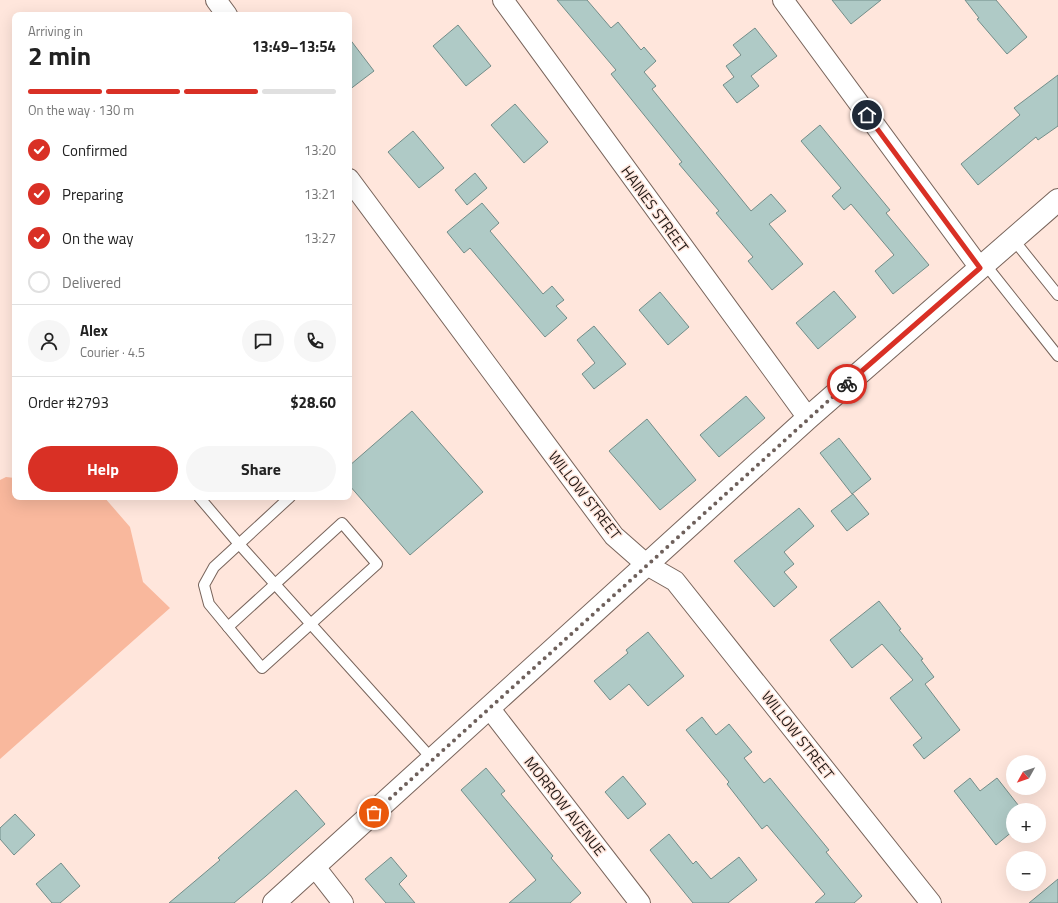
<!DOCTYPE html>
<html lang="en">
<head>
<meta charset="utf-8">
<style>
  :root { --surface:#fff; --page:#f6f6f6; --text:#222; --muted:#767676; --line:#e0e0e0; --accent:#d93025 }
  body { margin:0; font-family:"Titillium Web",sans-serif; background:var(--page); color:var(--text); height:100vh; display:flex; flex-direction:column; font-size:15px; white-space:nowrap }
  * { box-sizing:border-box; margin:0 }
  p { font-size:13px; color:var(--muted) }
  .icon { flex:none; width:22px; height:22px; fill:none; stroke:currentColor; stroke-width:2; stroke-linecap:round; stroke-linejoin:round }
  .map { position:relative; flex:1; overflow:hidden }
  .sheet { position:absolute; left:12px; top:12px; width:340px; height:488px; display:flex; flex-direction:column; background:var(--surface); border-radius:8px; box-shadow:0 4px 16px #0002 }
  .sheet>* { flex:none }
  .needle { width:26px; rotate:230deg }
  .fabs { position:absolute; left:1006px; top:755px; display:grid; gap:8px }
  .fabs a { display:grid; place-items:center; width:40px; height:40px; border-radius:50%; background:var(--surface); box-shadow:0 4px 16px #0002; font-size:20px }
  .pin { position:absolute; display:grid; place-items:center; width:34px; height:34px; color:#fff; margin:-17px; border:2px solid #fff; border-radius:50%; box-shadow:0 1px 4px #0007 }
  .courier { position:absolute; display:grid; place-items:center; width:40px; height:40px; margin:-20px; border:3px solid #d93025; border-radius:50%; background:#fff; color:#222; box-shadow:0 1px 5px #0007 }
  .head em { font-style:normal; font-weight:700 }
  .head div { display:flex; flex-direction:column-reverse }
  .head { display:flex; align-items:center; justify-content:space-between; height:68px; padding:0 16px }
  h1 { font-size:26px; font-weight:700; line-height:30px }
  .bar { display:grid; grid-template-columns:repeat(4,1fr); gap:6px 4px; align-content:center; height:48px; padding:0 16px }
  .bar i { height:5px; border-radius:3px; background:var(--line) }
  .bar .selected { background:var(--accent) }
  .bar p { grid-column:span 4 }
  .line { display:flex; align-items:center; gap:10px; padding:0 16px; border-top:1px solid var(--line) }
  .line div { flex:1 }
  .round { display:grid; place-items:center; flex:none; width:42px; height:42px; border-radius:21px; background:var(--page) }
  ol { padding:0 16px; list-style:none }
  li { display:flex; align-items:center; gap:12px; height:44px }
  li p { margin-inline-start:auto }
  li .icon { padding:4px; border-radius:50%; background:var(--accent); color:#fff; stroke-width:4 }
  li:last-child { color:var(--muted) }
  li i { width:22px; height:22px; border:2px solid var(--line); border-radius:50% }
  .action { display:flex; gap:8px; margin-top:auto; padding:8px 16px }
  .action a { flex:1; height:46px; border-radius:24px; background:var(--accent); color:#fff; font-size:16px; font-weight:700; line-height:46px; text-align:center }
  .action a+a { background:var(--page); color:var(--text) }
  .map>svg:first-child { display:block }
  .green { fill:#f9b89d }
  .building { fill:#afcac6; stroke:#738d89 }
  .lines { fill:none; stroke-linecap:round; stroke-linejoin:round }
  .service-casing { stroke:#78645b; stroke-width:12 }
  .minor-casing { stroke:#78645b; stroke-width:22 }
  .tertiary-casing { stroke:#78645b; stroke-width:24 }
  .service { stroke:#fff; stroke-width:10 }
  .minor { stroke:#fff; stroke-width:20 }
  .tertiary { stroke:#fff; stroke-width:22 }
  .done { stroke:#6e605b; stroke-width:4; stroke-dasharray:0 7.2 }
  .route { stroke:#d93025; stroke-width:5 }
  .labels { text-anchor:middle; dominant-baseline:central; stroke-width:3; stroke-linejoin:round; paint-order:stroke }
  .street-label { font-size:15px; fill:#201815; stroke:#ffe6dc }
</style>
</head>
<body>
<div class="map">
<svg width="1058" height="903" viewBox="0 0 1058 903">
  <rect width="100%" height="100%" fill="#ffe6dc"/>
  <!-- green -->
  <path class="green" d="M6,477L15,478V497H104L130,527L143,582L170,608L0,759V480Z"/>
  <!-- building -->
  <g class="building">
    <path d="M557,0H587L611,28L618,22L641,50L644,47L656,61L644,72L656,86L652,89L751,211L771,194L786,211L769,224L803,264L772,290L748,261L753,257L716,213L719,211L679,164L682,162L611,74L616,70Z"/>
    <path d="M832,0H881L851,24Z"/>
    <path d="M965,0H996L1027,37L1007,54L977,19L979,18Z"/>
    <path d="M458,25L491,66L466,86L433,46Z"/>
    <path d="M755,28L777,56L751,76L759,86L737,103L723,85L734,77L726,66L741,55L733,45Z"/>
    <path d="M349,38L374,71L349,90Z"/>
    <path d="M1058,75V126L1038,140L1036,137L978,185L961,164L1020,115L1014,108Z"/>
    <path d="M515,104L548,142L524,163L491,125Z"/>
    <path d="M820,125L890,210L886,213L929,265L893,294L875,271L894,255L851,204L844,210L832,196L841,188L801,141Z"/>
    <path d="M413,131L444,168L419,188L388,152Z"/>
    <path d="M475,173L487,188L467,205L455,190Z"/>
    <path d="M482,203L499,223L490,231L543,294L552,286L564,300L556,306L567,318L545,337L470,248L464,253L447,232Z"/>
    <path d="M834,291L856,317L818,349L796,323Z"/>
    <path d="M660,292L689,327L668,345L639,310Z"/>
    <path d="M594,326L626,364L594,389L582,374L595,363L577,340Z"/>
    <path d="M746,396L765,418L719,457L700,435Z"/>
    <path d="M412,411L483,492L410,555L349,485V466Z"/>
    <path d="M647,419L696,480L660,510L609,451Z"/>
    <path d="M839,438L871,479L852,494L820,453Z"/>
    <path d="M853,494L869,514L847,531L831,511Z"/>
    <path d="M799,508L814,526L784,552L794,564L784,572L797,587L774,607L734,561Z"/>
    <path d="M879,601L901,629L899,630L923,659L921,660L934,677L925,684L960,730L924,759L913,745L922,738L890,698L913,680L882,644L852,668L830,640Z"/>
    <path d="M648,632L684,676L648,706L629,684L610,700L594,681L628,653L626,650Z"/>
    <path d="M702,717L716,735L729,724L752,752L744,758L764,783L770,778L829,850L826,852L862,896L854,903H815L825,894L767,825L762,829L727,784L729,782L686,730Z"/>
    <path d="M486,768L505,791L501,794L553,856L551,858L581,893L570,903H509L536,880L461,790Z"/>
    <path d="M623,776L646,804L628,819L605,792Z"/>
    <path d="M970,778L980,791L997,778L1022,810H1013V831L996,845L954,791Z"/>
    <path d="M296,790L325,824L266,876L234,903H169L220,860L218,858Z"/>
    <path d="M15,814L35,835L14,855L0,839V828Z"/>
    <path d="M669,834L693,864L696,861L711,879L739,857L757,880L728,903H693L650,850Z"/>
    <path d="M391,857L407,876L399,884L415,903H386L365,879Z"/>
    <path d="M61,863L80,886L60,903H52L36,884Z"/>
    <path d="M1058,879V903H1029Z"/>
  </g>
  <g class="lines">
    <defs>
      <g id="service">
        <path d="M1013,239L1058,295"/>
        <path d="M985,264L1058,356"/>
        <path d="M199,497L239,544L214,567L204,585L209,604L228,627"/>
        <path d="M290,497L239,544L433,760"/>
        <path d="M342,523L377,564L262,668L228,627Z"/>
      </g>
      <g id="minor">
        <path d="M216,0L227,15"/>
        <path d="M503,0L808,418"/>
        <path d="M783,0L980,268"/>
        <path d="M349,179L614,536L647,565L675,581L931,903"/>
        <path d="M490,709L640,903"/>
        <path d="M315,867L343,903"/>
      </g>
      <path id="tertiary" d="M274,903L808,418L1058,200"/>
    </defs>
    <!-- service casing -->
    <use href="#service" class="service-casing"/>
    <!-- minor casing -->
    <use href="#minor" class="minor-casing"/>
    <!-- tertiary casing -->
    <use href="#tertiary" class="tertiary-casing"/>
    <!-- service -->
    <use href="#service" class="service"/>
    <!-- minor -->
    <use href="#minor" class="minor"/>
    <!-- tertiary -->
    <use href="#tertiary" class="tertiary"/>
  </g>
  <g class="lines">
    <!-- done -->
    <path class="done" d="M374,813L847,384"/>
    <!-- route -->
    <path class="route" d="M847,384L980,268L867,115"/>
  </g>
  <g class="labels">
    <!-- street labels -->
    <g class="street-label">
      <text transform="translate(655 209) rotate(54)">HAINES STREET</text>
      <text transform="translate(585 495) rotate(52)">WILLOW STREET</text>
      <text transform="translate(798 735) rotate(52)">WILLOW STREET</text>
      <text transform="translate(565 806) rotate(52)">MORROW AVENUE</text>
    </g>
  </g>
</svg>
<div class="fabs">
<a><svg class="needle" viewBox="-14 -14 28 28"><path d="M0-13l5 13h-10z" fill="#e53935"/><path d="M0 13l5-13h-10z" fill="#767676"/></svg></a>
<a>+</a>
<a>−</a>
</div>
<div class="pin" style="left:374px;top:813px;background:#ea580c"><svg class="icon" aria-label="bag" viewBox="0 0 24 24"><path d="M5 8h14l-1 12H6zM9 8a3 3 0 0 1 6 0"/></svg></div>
<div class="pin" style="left:867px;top:115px;background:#1f2937"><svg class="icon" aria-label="home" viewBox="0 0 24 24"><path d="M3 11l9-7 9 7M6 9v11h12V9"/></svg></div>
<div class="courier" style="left:847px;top:384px"><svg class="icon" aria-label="bike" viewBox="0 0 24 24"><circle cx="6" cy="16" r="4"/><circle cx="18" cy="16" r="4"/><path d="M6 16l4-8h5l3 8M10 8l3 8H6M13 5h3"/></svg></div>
<section class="sheet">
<div class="head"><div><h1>2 min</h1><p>Arriving in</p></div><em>13:49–13:54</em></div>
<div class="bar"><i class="selected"></i><i class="selected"></i><i class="selected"></i><i></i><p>On the way · 130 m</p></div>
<ol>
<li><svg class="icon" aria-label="check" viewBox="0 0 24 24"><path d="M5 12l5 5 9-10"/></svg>Confirmed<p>13:20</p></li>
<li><svg class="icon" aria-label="check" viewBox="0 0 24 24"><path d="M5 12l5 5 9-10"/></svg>Preparing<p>13:21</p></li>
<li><svg class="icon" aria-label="check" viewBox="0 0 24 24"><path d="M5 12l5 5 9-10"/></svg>On the way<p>13:27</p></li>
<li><i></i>Delivered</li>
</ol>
<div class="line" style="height:72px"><a class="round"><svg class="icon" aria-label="person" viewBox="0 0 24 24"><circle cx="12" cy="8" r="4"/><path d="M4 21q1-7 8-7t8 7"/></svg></a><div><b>Alex</b><p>Courier · 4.5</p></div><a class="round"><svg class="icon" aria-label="chat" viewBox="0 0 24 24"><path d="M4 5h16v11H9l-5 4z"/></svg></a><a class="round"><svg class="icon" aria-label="phone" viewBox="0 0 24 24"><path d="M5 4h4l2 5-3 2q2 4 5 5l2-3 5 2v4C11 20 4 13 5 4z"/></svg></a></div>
<div class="line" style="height:52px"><div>Order #2793</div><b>$28.60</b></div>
<div class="action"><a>Help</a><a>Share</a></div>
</section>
</div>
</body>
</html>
